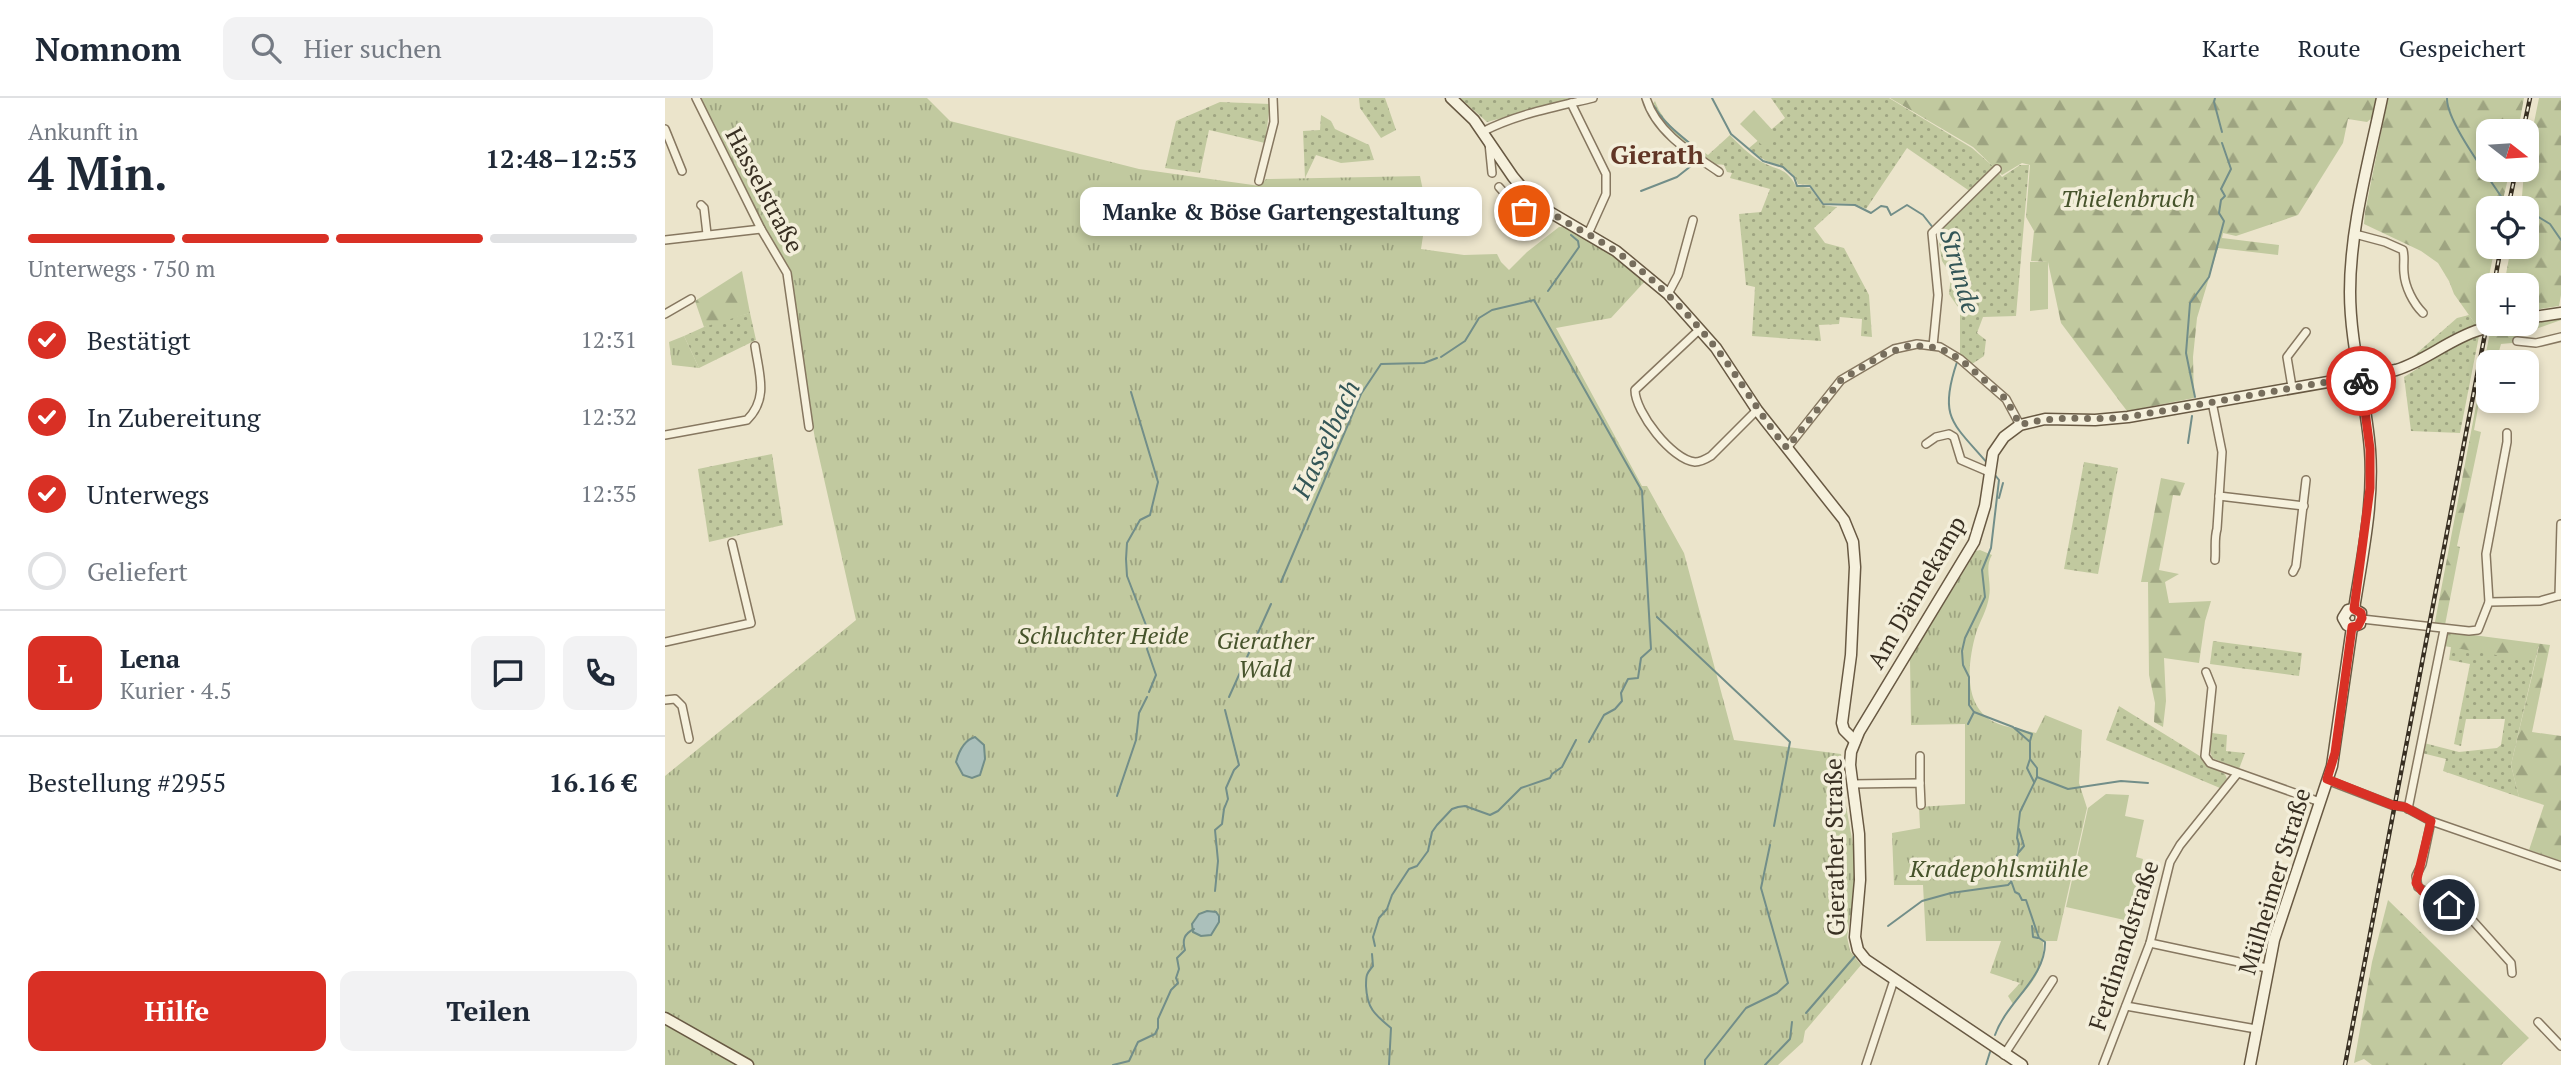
<!DOCTYPE html>
<html lang="de">
<head>
<meta charset="utf-8">
<style>
  :root { --surface:#fff; --page:#f2f2f3; --text:#1f2937; --muted:#747a83; --line:#e0e1e3; --accent:#d93025 }
  body { margin:0; font-family:"PT Serif",serif; background:var(--page); color:var(--text); height:100vh; display:flex; flex-direction:column; font-size:26px; white-space:nowrap }
  * { box-sizing:border-box; margin:0 }
  p { font-size:23px; color:var(--muted) }
  .icon { flex:none; width:38px; height:38px; fill:none; stroke:currentColor; stroke-width:2; stroke-linecap:round; stroke-linejoin:round }
  .map { position:relative; flex:1; overflow:hidden }
  .sheet { display:flex; flex-direction:column; background:var(--surface); width:665px }
  .sheet>* { flex:none }
  .needle { width:46px; rotate:107deg }
  .tools { position:absolute; left:1811px; top:21px; display:grid; gap:14px }
  .tools a { display:grid; place-items:center; width:63px; height:63px; border-radius:14px; background:var(--surface); box-shadow:0 4px 10px #0003; font-size:35px }
  .pin { position:absolute; display:grid; place-items:center; width:60px; height:60px; color:#fff; margin:-30px; border:4px solid #fff; border-radius:50%; box-shadow:0 2px 7px #0007 }
  .courier { position:absolute; display:grid; place-items:center; width:70px; height:70px; margin:-35px; border:5px solid #d93025; border-radius:50%; background:#fff; color:#222; box-shadow:0 2px 9px #0007 }
  .bubble { position:absolute; height:49px; border-radius:14px; background:var(--surface); box-shadow:0 4px 10px #0003; font-size:23px; font-weight:800; line-height:49px; text-align:center }
  .overview em { font-style:normal; font-weight:800 }
  .overview div { display:flex; flex-direction:column-reverse }
  .overview { display:flex; align-items:center; justify-content:space-between; height:119px; padding:0 28px }
  h1 { font-size:46px; font-weight:800; line-height:52px }
  .bar { display:grid; grid-template-columns:repeat(4,1fr); gap:10px 7px; align-content:center; height:84px; padding:0 28px }
  .bar i { height:9px; border-radius:5px; background:var(--line) }
  .bar .current { background:var(--accent) }
  .bar p { grid-column:span 4 }
  .line { display:flex; align-items:center; gap:18px; padding:0 28px; border-top:2px solid var(--line) }
  .line div { flex:1 }
  .round { display:grid; place-items:center; flex:none; width:74px; height:74px; border-radius:14px; background:var(--page) }
  ol { padding:0 28px; list-style:none }
  li { display:flex; align-items:center; gap:21px; height:77px }
  li p { margin-inline-start:auto }
  li .icon { padding:7px; border-radius:50%; background:var(--accent); color:#fff; stroke-width:4 }
  li:last-child { color:var(--muted) }
  li i { width:38px; height:38px; border:4px solid var(--line); border-radius:50% }
  .action { display:flex; gap:14px; margin-top:auto; padding:14px 28px }
  .action a { flex:1; height:80px; border-radius:14px; background:var(--accent); color:#fff; font-size:28px; font-weight:800; line-height:80px; text-align:center }
  .action a+a { background:var(--page); color:var(--text) }
  header { display:flex; align-items:center; gap:42px; box-sizing:border-box; height:98px; padding:0 35px; background:var(--surface); border-bottom:2px solid var(--line) }
  header strong { font-size:33px }
  nav { display:flex; gap:38px; margin-inline-start:auto; font-size:24px }
  .search { width:490px; height:63px; background:var(--page); display:flex; align-items:center; gap:18px; box-sizing:border-box; padding:0 24px; border-radius:14px; color:var(--muted); font-size:26px }
  main { display:flex; flex:1; min-height:0 }
  .map>svg:first-child { display:block }
  .grass { fill:url(#grass-dots) }
  .forest { fill:url(#forest-firs) }
  .park { fill:url(#park-tufts) }
  .pitch { fill:#c1c99f }
  .water { fill:#abc0bb; stroke:#728e89; stroke-width:2 }
  .lines { fill:none; stroke-linecap:round; stroke-linejoin:round }
  .stream { stroke:#728e89; stroke-width:2 }
  .street-casing { stroke:#867760; stroke-width:10 }
  .secondary-casing { stroke:#685943; stroke-width:13 }
  .street { stroke:#f6f1dd; stroke-width:7 }
  .secondary { stroke:#f6f1dd; stroke-width:10 }
  .rail-casing { stroke:#382f22; stroke-width:4.5 }
  .rail { stroke:#f3eeda; stroke-width:2; stroke-dasharray:5; stroke-linecap:butt }
  .secondary-bridge-casing { stroke:#685943; stroke-width:13; stroke-linecap:butt }
  .secondary-bridge { stroke:#f6f1dd; stroke-width:10 }
  .done { stroke:#776e5d; stroke-width:7; stroke-dasharray:0 12.6 }
  .route { stroke:#d93025; stroke-width:9 }
  .labels { text-anchor:middle; dominant-baseline:central; stroke-width:7; stroke-linejoin:round; paint-order:stroke }
  .street-label { font-size:24px; fill:#382f22; stroke:#f3eeda }
  .park-label { font-size:24px; font-style:italic; fill:#46532b; stroke:#f3eeda }
  .neighbourhood-label { font-size:26px; font-weight:bold; fill:#613626; stroke:#f3eeda }
  .water-label { font-size:26px; font-style:italic; fill:#335657; stroke:#f3eeda }
</style>
</head>
<body>
<header>
<strong>Nomnom</strong>
<div class="search"><svg class="icon" aria-label="search" viewBox="0 0 24 24"><circle cx="10" cy="10" r="6"/><path d="M15 15l6 6"/></svg>Hier suchen</div>
<nav><a>Karte</a><a>Route</a><a>Gespeichert</a></nav>
</header>
<main>
<section class="sheet">
<div class="overview"><div><h1>4 Min.</h1><p>Ankunft in</p></div><em>12:48–12:53</em></div>
<div class="bar"><i class="current"></i><i class="current"></i><i class="current"></i><i></i><p>Unterwegs · 750 m</p></div>
<ol>
<li><svg class="icon" aria-label="check" viewBox="0 0 24 24"><path d="M5 12l5 5 9-10"/></svg>Bestätigt<p>12:31</p></li>
<li><svg class="icon" aria-label="check" viewBox="0 0 24 24"><path d="M5 12l5 5 9-10"/></svg>In Zubereitung<p>12:32</p></li>
<li><svg class="icon" aria-label="check" viewBox="0 0 24 24"><path d="M5 12l5 5 9-10"/></svg>Unterwegs<p>12:35</p></li>
<li><i></i>Geliefert</li>
</ol>
<div class="line" style="height:126px"><b class="round" style="background:var(--accent);color:#fff">L</b><div><b>Lena</b><p>Kurier · 4.5</p></div><a class="round"><svg class="icon" aria-label="chat" viewBox="0 0 24 24"><path d="M4 5h16v11H9l-5 4z"/></svg></a><a class="round"><svg class="icon" aria-label="phone" viewBox="0 0 24 24"><path d="M5 4h4l2 5-3 2q2 4 5 5l2-3 5 2v4C11 20 4 13 5 4z"/></svg></a></div>
<div class="line" style="height:91px"><div>Bestellung #2955</div><b>16.16 €</b></div>
<div class="action"><a>Hilfe</a><a>Teilen</a></div>
</section>
<div class="map">
<svg width="1896" height="967" viewBox="0 0 1896 967">
  <defs>
    <pattern id="grass-dots" width="8" height="8" patternUnits="userSpaceOnUse" patternTransform="scale(1.75)"><rect width="8" height="8" fill="#c1c99f"/><path d="M2 2h.1M6 6h.1" fill="none" stroke="#9ea481" stroke-width="1.8" stroke-linecap="round"/></pattern>
    <pattern id="forest-firs" width="22" height="20" patternUnits="userSpaceOnUse" patternTransform="scale(1.75)"><rect width="22" height="20" fill="#c1c99f"/><path d="M5 1l3.5 6h-7zM16 11l3.5 6h-7z" fill="#9ea481"/></pattern>
    <pattern id="park-tufts" width="24" height="20" patternUnits="userSpaceOnUse" patternTransform="scale(1.75)"><rect width="24" height="20" fill="#c1c99f"/><path d="M3 7l-1-3M5 7V3M7 7l1-3M15 17l-1-3M17 17v-4M19 17l1-3" fill="none" stroke="#9ea481"/></pattern>
  </defs>
  <rect width="100%" height="100%" fill="#ebe4cb"/>
  <!-- grass -->
  <g class="grass">
    <path d="M694,0H720L731,32L716,40L695,10Z"/>
    <path d="M795,0H911L822,24Z"/>
    <path d="M1106,0H1224L1307,50L1330,70L1306,94L1242,50L1201,111L1190,106L1158,105L1145,87L1133,86C1127,68 1113,69 1098,61C1093,58 1088,54 1084,50L1120,20Z"/>
    <path d="M990,3C999,28 1022,42 1043,57L1065,37C1073,46 1085,57 1095,63C1112,73 1120,68 1131,88L1145,90L1158,107L1172,109L1149,130L1160,145L1179,150L1204,197L1207,239L1196,238L1197,221L1175,219L1174,226L1154,227L1156,243L1087,238L1090,189L1081,187L1074,116L1096,114L1105,91L1065,80L1067,75L1062,74L1059,67C1055,66 1052,67 1048,66C1035,63 991,20 986,8Z"/>
    <path d="M555,4L605,6L600,45L544,32L535,75L500,70L511,23Z"/>
    <path d="M656,17L666,23L670,31L704,47L709,62L676,65L651,57L640,80L638,33L655,32Z"/>
    <path d="M1355,67H1364L1351,218L1318,219L1312,235L1321,242L1319,258L1307,266L1295,256V212L1284,196L1286,177L1277,163L1272,133L1333,74L1337,79Z"/>
    <path d="M85,215L91,242L34,270L19,238L50,224Z"/>
    <path d="M1804,217L1811,227L1789,236L1744,262L1792,220Z"/>
    <path d="M1814,238L1795,335L1746,333L1739,279L1789,248Z"/>
    <path d="M107,356L118,427L44,444L33,371Z"/>
    <path d="M1419,364L1453,370L1433,476L1399,471Z"/>
    <path d="M1548,543L1637,555L1634,578L1545,566Z"/>
    <path d="M1874,546L1846,667L1854,699L1778,673L1781,661L1757,655L1759,645L1794,654L1832,650L1836,647L1840,621H1801L1796,648L1789,646L1805,566L1784,562L1786,549Z"/>
    <path d="M1454,608L1538,660L1545,669L1560,676L1562,681L1555,690L1441,642Z"/>
    <path d="M1547,635L1562,637L1561,653L1580,655L1574,671L1547,660L1545,652Z"/>
  </g>
  <!-- forest -->
  <g class="forest">
    <path d="M1225,0H1712L1708,19L1702,24L1683,21L1678,45L1633,117L1571,138L1558,135L1557,140L1614,147L1613,157L1553,150L1532,220L1528,259L1529,300L1462,313L1396,225L1383,164L1366,163L1369,133L1361,119L1365,67L1357,65L1337,77L1308,49Z"/>
    <path d="M1723,0H1859L1853,33H1824V72H1845L1836,110H1824V149H1830L1817,212V225L1811,227L1789,196L1784,183L1773,165L1756,153L1699,126L1700,114Z"/>
    <path d="M1874,0H1896V197L1894,208L1862,213V187H1839L1846,149H1862V110H1856L1859,74L1862,72V59Z"/>
    <path d="M77,173L85,215L39,229L30,203Z"/>
    <path d="M1886,220H1896V222L1851,238L1847,245L1836,246L1831,264H1824L1823,283L1818,282L1809,332L1816,334L1792,448L1795,449L1780,527L1769,529L1825,234Z"/>
    <path d="M1496,380L1520,385L1515,398L1508,397L1494,472L1514,476L1500,484L1504,505L1546,503L1540,523L1534,565L1499,560L1501,603L1498,629L1489,624L1490,605L1484,577L1483,484H1476Z"/>
    <path d="M1785,534L1885,547L1867,634L1896,638V763L1864,752L1879,707L1854,699L1846,667L1874,548L1864,559L1854,561L1779,548L1782,536Z"/>
    <path d="M1723,802L1864,940L1836,967H1707L1699,961L1689,965L1707,864Z"/>
  </g>
  <!-- park -->
  <g class="park">
    <path d="M36,0H262L285,23L474,71L595,88L601,81L755,78L762,112L756,151L799,157L832,156L836,164L844,172L862,154L894,129H900L953,160L982,181L946,220L891,230L977,388H982L1019,455L1069,642L1176,656L1181,708L1191,763V785L1182,839L1185,853L1196,867L1140,933L1138,944L1113,967H0V678L191,522L150,341L126,199L124,175L94,123Z"/>
    <path d="M19,238L34,270L7,267L4,244Z"/>
    <path d="M1315,452L1327,457C1319,470 1327,484 1324,499C1322,512 1315,523 1311,535C1303,564 1297,607 1329,624C1342,630 1358,632 1371,635L1380,617L1417,632L1414,685L1422,710L1392,843H1378C1380,872 1367,886 1348,906L1343,898L1355,885L1325,875L1336,843H1261L1258,787H1229L1227,735L1255,730L1254,709L1300,706V626L1246,627L1245,561L1311,453Z"/>
  </g>
  <!-- pitch -->
  <g class="pitch">
    <path d="M1089,12L1112,37L1100,50L1075,26Z"/>
    <path d="M1365,164H1383V211L1365,213Z"/>
    <path d="M1441,696L1464,697L1460,718L1479,722L1471,759L1478,761L1464,823L1401,809L1423,710Z"/>
  </g>
  <!-- water -->
  <g class="water">
    <path d="M310,639L319,647L320,661L315,677L307,680L298,677L291,664C294,653 299,642 310,639Z"/>
    <path d="M542,813L551,814L554,818V824L546,837L536,838L528,834L527,826L534,816Z"/>
  </g>
  <g class="lines">
    <!-- stream -->
    <g class="stream">
      <path d="M1047,0L1066,36L1098,63L1118,69L1129,79L1132,88H1145L1158,106L1190,107L1206,115L1216,108L1222,109L1226,117L1242,107L1258,117L1269,131"/>
      <path d="M1550,0L1549,4L1557,34"/>
      <path d="M1782,0C1781,23 1823,78 1837,100"/>
      <path d="M989,8C1000,28 1022,42 1039,57"/>
      <path d="M976,93L1012,79L1031,64"/>
      <path d="M1854,106L1859,110"/>
      <path d="M1862,112L1885,126L1896,142"/>
      <path d="M883,193L914,149L913,143L906,137"/>
      <path d="M776,259L800,243L814,220L827,212L869,202L977,393L986,551L976,560L973,580L963,581L956,595L957,603L950,611L939,617L924,644"/>
      <path d="M1292,264C1273,320 1288,325 1323,366"/>
      <path d="M466,294L493,384L485,417L475,422L462,445L461,461L462,478L484,535L482,551L491,577L484,594"/>
      <path d="M1530,299L1521,255L1525,205L1544,179L1559,123L1554,115L1556,102L1560,98L1556,91L1566,71L1557,45"/>
      <path d="M1523,345L1527,318"/>
      <path d="M1330,377L1334,382L1326,450L1317,472L1320,499L1300,540L1297,553L1298,567L1304,579V607L1309,614L1348,629L1365,644V661L1372,670V679L1355,714L1352,740L1354,746L1353,755L1344,777L1350,794L1354,796L1357,802H1361L1374,840L1380,844C1381,880 1342,903 1330,937"/>
      <path d="M1334,400L1338,385"/>
      <path d="M616,484L696,296L716,266L759,265L772,260"/>
      <path d="M992,519L1125,644L1109,728"/>
      <path d="M564,599L606,506"/>
      <path d="M1303,626L1309,614"/>
      <path d="M1350,630L1367,636L1365,643"/>
      <path d="M1365,661L1362,670L1369,684"/>
      <path d="M1372,679L1403,691L1456,683L1483,685"/>
      <path d="M452,698L471,642L474,615L482,599"/>
      <path d="M1354,731L1359,748L1354,754"/>
      <path d="M550,793L553,763L550,732L557,726L559,711L563,701L561,690L569,672L574,667L560,612"/>
      <path d="M1223,828L1257,803L1286,795L1343,787L1346,784"/>
      <path d="M1367,828L1368,839L1373,840"/>
      <path d="M710,848L708,839L714,820L722,811L727,797L744,771L752,768L763,753L767,734L772,727L787,711L793,709L800,708L825,717L833,713L856,690L885,680L887,676L897,669L911,642"/>
      <path d="M707,856L708,868C701,876 701,878 701,888C702,910 709,916 726,930L724,967"/>
      <path d="M1141,915L1191,857"/>
      <path d="M448,967L464,963L473,944L490,936L493,930V921L506,892L513,885L511,880L514,871L512,860L520,852C517,842 519,836 529,831"/>
      <path d="M1040,967V962L1081,910L1112,895L1123,885L1096,790L1105,747"/>
      <path d="M1100,967L1125,941L1127,924"/>
      <path d="M1321,967L1325,954"/>
    </g>
    <defs>
      <g id="street">
        <path d="M31,0L96,131L122,175L144,329"/>
        <path d="M981,0C991,34 1026,55 1054,74"/>
        <path d="M906,5L941,76V96L923,136"/>
        <path d="M0,31L17,73"/>
        <path d="M817,34C852,16 890,9 928,0"/>
        <path d="M824,45L827,75"/>
        <path d="M594,83L609,24L608,0"/>
        <path d="M834,89C846,103 856,111 873,118L883,113"/>
        <path d="M36,107L39,110L42,136"/>
        <path d="M1690,136L1720,144L1738,152C1740,160 1738,166 1739,175C1740,189 1748,205 1758,215"/>
        <path d="M0,142L96,131"/>
        <path d="M1003,196L1013,177L1028,122"/>
        <path d="M0,216L26,201"/>
        <path d="M1035,231L970,292C970,314 1007,362 1030,364C1036,364 1041,361 1046,358L1092,312"/>
        <path d="M1852,243L1871,245L1896,239"/>
        <path d="M1268,248L1273,197L1267,135L1332,71"/>
        <path d="M1627,289L1622,259L1641,234"/>
        <path d="M1547,304L1557,354L1552,431C1549,441 1551,451 1550,462"/>
        <path d="M0,337L82,322C104,300 94,276 90,248"/>
        <path d="M1261,346L1271,339L1284,336L1289,339L1296,362L1324,374"/>
        <path d="M1122,350L1176,282L1229,251L1252,246L1275,249L1295,261L1341,301L1355,327"/>
        <path d="M1554,398L1639,408"/>
        <path d="M1628,474L1631,468L1641,382"/>
        <path d="M1894,498L1896,426"/>
        <path d="M1824,504L1821,456L1842,344V335"/>
        <path d="M1697,521L1804,533L1813,532L1824,504L1875,503L1896,497"/>
        <path d="M0,544L86,525L67,445"/>
        <path d="M1541,574L1547,589L1540,658L1545,665L1655,704"/>
        <path d="M0,602L10,601L17,608L24,641"/>
        <path d="M1255,658V685"/>
        <path d="M1662,682L1727,707L1740,709L1766,723L1896,768"/>
        <path d="M1187,686L1255,685L1256,707"/>
        <path d="M1743,711L1779,532"/>
        <path d="M1766,723L1757,766L1751,778L1753,789L1809,824L1846,865L1847,875"/>
        <path d="M1485,845L1602,870"/>
        <path d="M1461,908L1591,931"/>
        <path d="M1873,924L1896,948"/>
        <path d="M1339,957L1388,882"/>
        <path d="M1201,967L1229,882"/>
        <path d="M1438,967L1485,845L1505,764L1515,747L1572,676"/>
      </g>
      <g id="secondary">
        <path d="M786,0L809,22L848,79L864,98L883,113L951,153L1003,196L1051,250L1092,312L1179,422L1188,444L1190,469L1186,557L1177,625L1179,632L1190,643"/>
        <path d="M1862,220L1896,215"/>
        <path d="M1689,511C1697,459 1709,405 1705,352C1701,300 1685,247 1685,194C1685,129 1704,63 1717,0"/>
        <path d="M1687,529L1682,527L1678,520L1683,512L1689,511"/>
        <path d="M1687,529L1695,526L1696,515L1689,511"/>
        <path d="M0,920L83,967"/>
        <path d="M1357,967L1201,862L1193,852L1190,839L1195,782L1194,736L1185,667L1186,654L1194,634L1309,444L1320,408L1328,355L1339,339L1355,327L1380,321L1430,322L1463,319L1731,272C1761,263 1784,241 1814,232"/>
        <path d="M1585,967L1609,842L1667,668L1687,529"/>
      </g>
    </defs>
    <!-- street casing -->
    <use href="#street" class="street-casing"/>
    <!-- secondary casing -->
    <use href="#secondary" class="secondary-casing"/>
    <!-- street -->
    <use href="#street" class="street"/>
    <!-- secondary -->
    <use href="#secondary" class="secondary"/>
    <defs>
      <g id="rail">
        <path d="M1858,33L1865,0"/>
        <path d="M1843,110L1851,72"/>
        <path d="M1829,187L1836,149"/>
        <path d="M1680,967L1824,215"/>
      </g>
    </defs>
    <!-- rail casing -->
    <use href="#rail" class="rail-casing"/>
    <!-- rail -->
    <use href="#rail" class="rail"/>
    <defs>
      <path id="secondary-bridge" d="M1814,232L1827,228"/>
    </defs>
    <!-- secondary-bridge casing -->
    <use href="#secondary-bridge" class="secondary-bridge-casing"/>
    <!-- secondary-bridge -->
    <use href="#secondary-bridge" class="secondary-bridge"/>
  </g>
  <g class="lines">
    <!-- done -->
    <path class="done" d="M859,113L873,118L883,113C905,127 930,139 952,154C990,181 1022,214 1051,250C1076,282 1095,318 1122,350L1176,282L1219,256L1246,247L1275,250L1295,261L1341,301L1355,327C1390,316 1428,323 1463,319L1695,278L1696,283"/>
    <!-- route -->
    <path class="route" d="M1696,283L1705,351V390L1689,511L1696,515L1697,520L1693,528L1687,529L1670,655L1662,681L1727,707L1740,709L1766,723L1751,785L1757,793L1784,807"/>
  </g>
  <g class="labels">
    <!-- street labels -->
    <g class="street-label">
      <text transform="translate(100 92) rotate(62)">Hasselstraße</text>
      <text transform="translate(1251 494) rotate(-60)">Am Dännekamp</text>
      <text transform="translate(1169 749) rotate(-91)">Gierather Straße</text>
      <text transform="translate(1609 783) rotate(-73)">Mülheimer Straße</text>
      <text transform="translate(1458 847) rotate(-72)">Ferdinandstraße</text>
    </g>
    <!-- park labels -->
    <g class="park-label">
      <text x="1463" y="100">Thielenbruch</text>
      <text x="438" y="537">Schluchter Heide</text>
      <text x="600" y="542">Gierather<tspan x="600" dy="28">Wald</tspan></text>
      <text x="1334" y="770">Kradepohlsmühle</text>
    </g>
    <!-- neighbourhood labels -->
    <g class="neighbourhood-label">
      <text x="992" y="56">Gierath</text>
    </g>
    <!-- water labels -->
    <g class="water-label">
      <text transform="translate(1296 173) rotate(74)">Strunde</text>
      <text transform="translate(660 341) rotate(-65)">Hasselbach</text>
    </g>
  </g>
</svg>
<div class="tools">
<a><svg class="needle" viewBox="-14 -14 28 28"><path d="M0-13l5 13h-10z" fill="#e53935"/><path d="M0 13l5-13h-10z" fill="#747a83"/></svg></a>
<a><svg class="icon" aria-label="locate" viewBox="0 0 24 24"><circle cx="12" cy="12" r="6"/><path d="M12 2v4M12 18v4M2 12h4M18 12h4"/></svg></a>
<a>+</a>
<a>−</a>
</div>
<div class="pin" style="left:859px;top:113px;background:#ea580c"><svg class="icon" aria-label="bag" viewBox="0 0 24 24"><path d="M5 8h14l-1 12H6zM9 8a3 3 0 0 1 6 0"/></svg></div>
<div class="pin" style="left:1784px;top:807px;background:#1f2937"><svg class="icon" aria-label="home" viewBox="0 0 24 24"><path d="M3 11l9-7 9 7M6 9v11h12V9"/></svg></div>
<div class="courier" style="left:1696px;top:283px"><svg class="icon" aria-label="bike" viewBox="0 0 24 24"><circle cx="6" cy="16" r="4"/><circle cx="18" cy="16" r="4"/><path d="M6 16l4-8h5l3 8M10 8l3 8H6M13 5h3"/></svg></div>
<div class="bubble" style="left:415px;top:89px;width:402px">Manke &amp; Böse Gartengestaltung</div>
</div>
</main>
</body>
</html>
